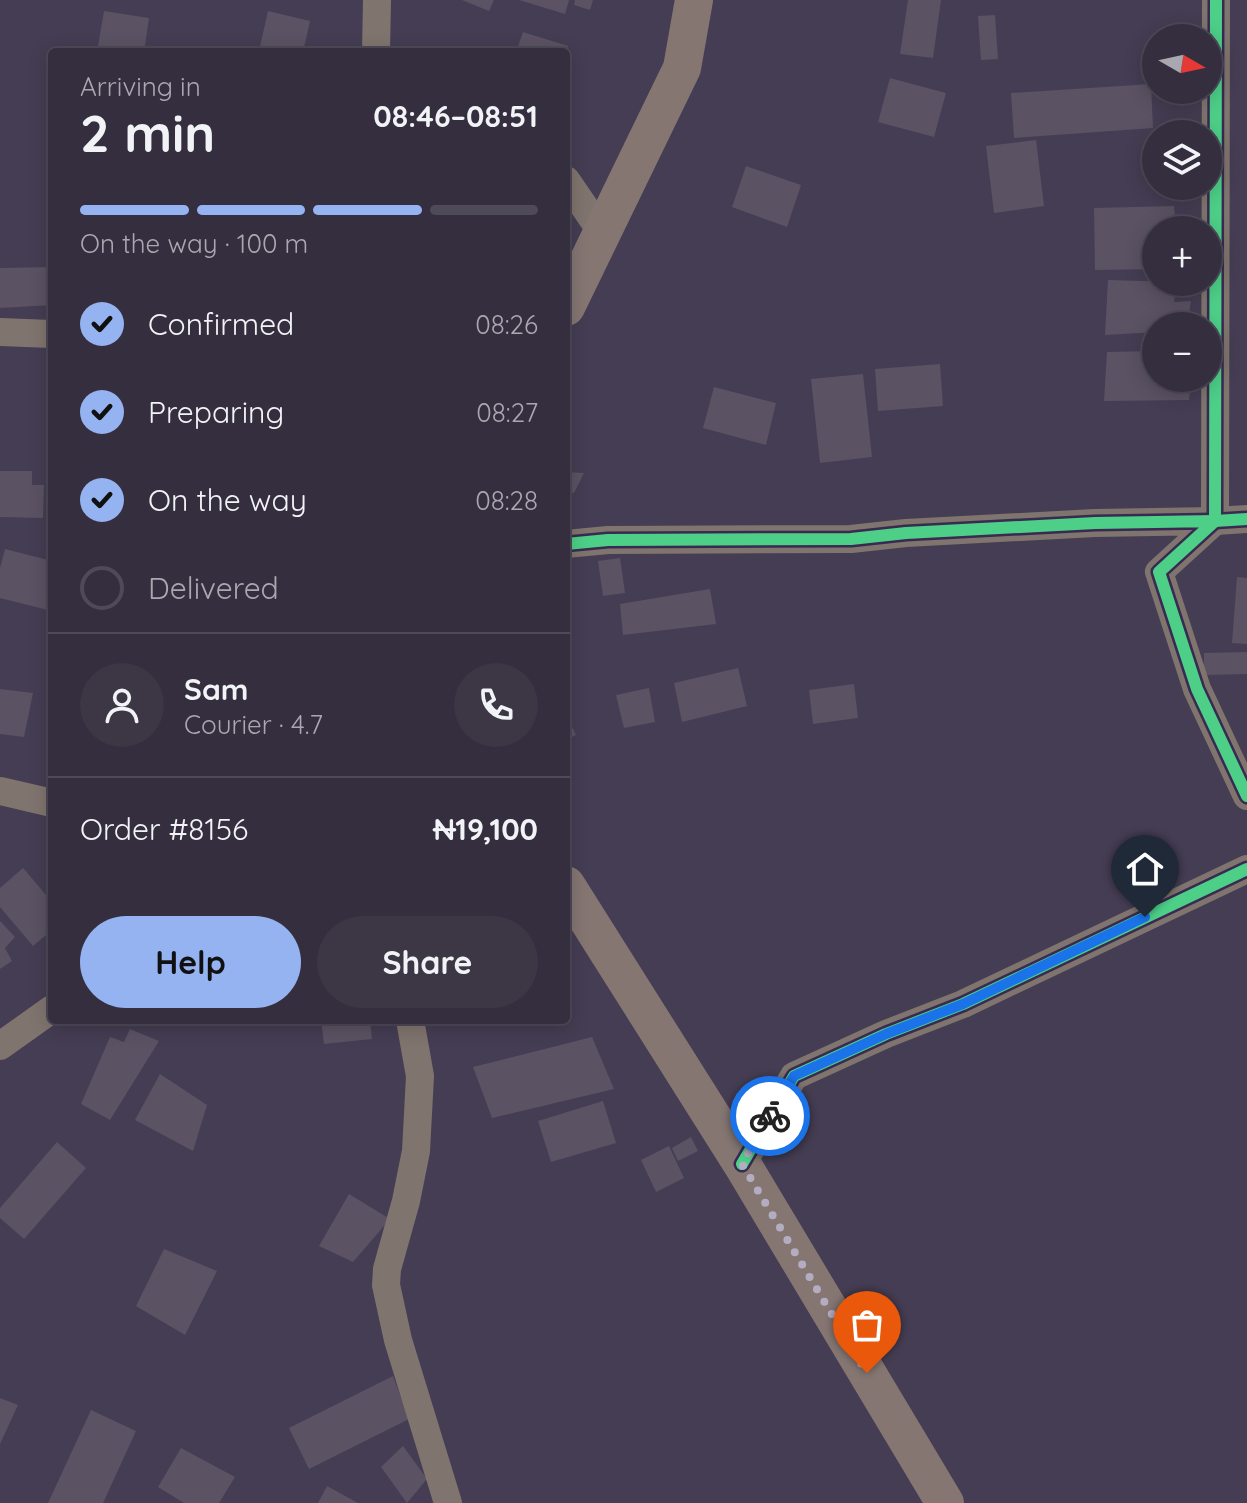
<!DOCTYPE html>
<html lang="en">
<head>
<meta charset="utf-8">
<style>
  :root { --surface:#342e3e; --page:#3c3645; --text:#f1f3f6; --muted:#a9a8b0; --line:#4e4a58; --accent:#95b2f1 }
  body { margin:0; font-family:Quicksand,sans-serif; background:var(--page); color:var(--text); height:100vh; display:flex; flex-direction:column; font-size:30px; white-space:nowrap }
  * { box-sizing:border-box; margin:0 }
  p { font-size:26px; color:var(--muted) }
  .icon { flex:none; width:44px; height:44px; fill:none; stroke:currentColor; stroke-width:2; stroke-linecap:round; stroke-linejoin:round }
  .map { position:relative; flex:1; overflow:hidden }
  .details { position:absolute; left:48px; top:48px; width:522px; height:976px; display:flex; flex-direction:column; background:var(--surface); border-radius:8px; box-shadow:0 4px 20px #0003,0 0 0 2px var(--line) }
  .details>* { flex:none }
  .needle { width:52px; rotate:99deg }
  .buttons { position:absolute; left:1142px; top:24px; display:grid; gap:16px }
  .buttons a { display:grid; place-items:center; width:80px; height:80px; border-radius:50%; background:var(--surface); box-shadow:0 4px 20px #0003,0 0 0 2px var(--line); font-size:40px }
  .pin { position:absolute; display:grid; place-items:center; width:68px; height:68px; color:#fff; margin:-82px -34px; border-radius:50% 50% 50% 0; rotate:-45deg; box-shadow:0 0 8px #0007 }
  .pin .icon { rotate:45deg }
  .courier { position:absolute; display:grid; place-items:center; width:80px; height:80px; margin:-40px; border:6px solid #1a73e8; border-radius:50%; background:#fff; color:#222; box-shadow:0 2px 10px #0007 }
  .headline em { font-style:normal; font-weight:700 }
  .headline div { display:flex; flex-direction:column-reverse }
  .headline { display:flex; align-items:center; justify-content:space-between; height:136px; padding:0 32px }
  h1 { font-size:52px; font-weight:700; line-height:60px }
  .bar { display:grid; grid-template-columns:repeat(4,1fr); gap:12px 8px; align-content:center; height:96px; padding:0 32px }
  .bar i { height:10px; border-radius:6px; background:var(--line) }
  .bar .selected { background:var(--accent) }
  .bar p { grid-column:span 4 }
  .line { display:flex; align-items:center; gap:20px; padding:0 32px; border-top:2px solid var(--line) }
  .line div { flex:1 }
  .round { display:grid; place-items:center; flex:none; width:84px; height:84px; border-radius:42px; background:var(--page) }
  ol { padding:0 32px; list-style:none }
  li { display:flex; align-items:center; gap:24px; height:88px }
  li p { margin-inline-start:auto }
  li .icon { padding:8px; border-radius:50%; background:var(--accent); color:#111; stroke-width:4 }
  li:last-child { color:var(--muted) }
  li i { width:44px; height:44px; border:4px solid var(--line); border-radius:50% }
  .cta { display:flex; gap:16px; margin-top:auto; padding:16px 32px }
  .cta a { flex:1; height:92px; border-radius:48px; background:var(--accent); color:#111; font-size:32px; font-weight:700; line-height:92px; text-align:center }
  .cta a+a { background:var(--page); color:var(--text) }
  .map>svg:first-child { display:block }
  .building { fill:#5b5263 }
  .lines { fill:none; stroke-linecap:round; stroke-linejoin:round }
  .minor { stroke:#80746e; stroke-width:28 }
  .secondary { stroke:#857672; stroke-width:38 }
  .cycleway-casing { stroke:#382a51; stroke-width:17 }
  .cycleway { stroke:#4dcf88; stroke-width:12 }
  .done { stroke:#b4adc2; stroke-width:8; stroke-dasharray:0 14.4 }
  .route { stroke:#1a73e8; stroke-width:10 }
</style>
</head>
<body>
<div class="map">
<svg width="1247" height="1503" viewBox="0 0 1247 1503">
  <rect width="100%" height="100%" fill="#453d53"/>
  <!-- building -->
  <g class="building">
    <path d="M462,0H494L489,11Z"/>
    <path d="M519,0H569L565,14Z"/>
    <path d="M575,0H593L590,10L574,5Z"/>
    <path d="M908,0H941L933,58L900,54Z"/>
    <path d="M104,11L149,18L144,52H97Z"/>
    <path d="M268,11L310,21L303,52L259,51Z"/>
    <path d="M995,15L998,59L981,60L978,16Z"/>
    <path d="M523,32L568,46L566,52H516Z"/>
    <path d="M890,78L946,93L934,137L878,122Z"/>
    <path d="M1151,84L1153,128L1014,138L1011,93Z"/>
    <path d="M1036,140L1044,206L994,213L986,146Z"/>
    <path d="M746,166L801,185L787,227L732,207Z"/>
    <path d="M1174,206L1175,220H1185V230H1156V269L1095,270L1094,208Z"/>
    <path d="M52,267V305L0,308V268Z"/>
    <path d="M1108,280L1177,282L1174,302L1191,301L1187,326H1156V332L1105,335Z"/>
    <path d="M1156,351V378H1191L1189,400L1104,401L1107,352Z"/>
    <path d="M940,364L943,406L878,411L875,369Z"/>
    <path d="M863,374L872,457L820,463L811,379Z"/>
    <path d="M714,387L776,403L766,445L703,428Z"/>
    <path d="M0,471H32V485H44L43,518L0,517Z"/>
    <path d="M566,472L584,473L574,493H566Z"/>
    <path d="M5,549L52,561V611L0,598V568Z"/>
    <path d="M620,558L625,593L603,596L598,561Z"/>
    <path d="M1237,577L1247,578V644L1232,643Z"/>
    <path d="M710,589L716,624L623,635L620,604Z"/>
    <path d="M1247,652V674L1204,675V653Z"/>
    <path d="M738,668L747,706L682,722L674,683Z"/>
    <path d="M854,684L858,718L813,724L809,690Z"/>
    <path d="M649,688L655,722L624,728L616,695Z"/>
    <path d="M0,689L33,693L24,737L0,734Z"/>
    <path d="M566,714L576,735L566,740Z"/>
    <path d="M23,868L52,902V930L33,946L0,907V888Z"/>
    <path d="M0,921L15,937L5,948L12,961L0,969Z"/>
    <path d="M252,1020H306L305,1025H251Z"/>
    <path d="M321,1020H370L372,1039L324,1044Z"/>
    <path d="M130,1029L159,1041L110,1120L81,1104L110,1037L124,1042Z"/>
    <path d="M592,1037L614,1089L492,1118L473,1067Z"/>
    <path d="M160,1074L207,1105L193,1151L135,1120Z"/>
    <path d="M603,1101L616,1143L551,1162L538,1121Z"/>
    <path d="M691,1137L698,1151L678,1161L672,1148Z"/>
    <path d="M57,1142L86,1168L24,1239L0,1218V1208Z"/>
    <path d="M669,1146L684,1178L656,1192L641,1160Z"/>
    <path d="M349,1194L390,1219L353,1262L319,1246Z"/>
    <path d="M164,1249L217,1271L185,1335L136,1306Z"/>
    <path d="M393,1376L409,1419L309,1469L289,1428Z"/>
    <path d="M0,1398L18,1405L0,1444Z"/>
    <path d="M91,1410L136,1431L103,1503H48Z"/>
    <path d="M403,1446L427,1479L407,1503L381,1467Z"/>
    <path d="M181,1448L235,1477L219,1503H184L158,1487Z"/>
    <path d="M327,1486L358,1503H318Z"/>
  </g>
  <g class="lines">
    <!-- minor -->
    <g class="minor">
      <path d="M1216,0L1215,521L1247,519"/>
      <path d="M376,52L377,0"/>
      <path d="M566,180L603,234"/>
      <path d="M0,332L52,334"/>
      <path d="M566,544L608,540L851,539L906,533L1095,523L1215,521L1159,572L1197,689L1247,796"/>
      <path d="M0,791L52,803"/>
      <path d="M410,1020L420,1076L416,1151L406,1201L387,1269L386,1285L398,1340L448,1503"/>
      <path d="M0,1046L52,1009"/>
      <path d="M742,1164L794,1076L886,1034L963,1004L1247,869"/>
    </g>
    <!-- secondary -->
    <g class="secondary">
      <path d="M566,307L682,68L694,0"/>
      <path d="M566,885L742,1164L945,1503"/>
    </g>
    <defs>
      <g id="cycleway">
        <path d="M1216,0L1215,521L1247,519"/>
        <path d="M566,544L608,540L851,539L906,533L1095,523L1215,521L1159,572L1197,689L1247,796"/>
        <path d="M742,1164L794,1076L886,1034L963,1004L1247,869"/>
      </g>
    </defs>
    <!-- cycleway casing -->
    <use href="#cycleway" class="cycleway-casing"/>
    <!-- cycleway -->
    <use href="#cycleway" class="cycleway"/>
  </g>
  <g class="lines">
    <!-- done -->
    <path class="done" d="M770,1116L742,1164L867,1373"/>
    <!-- route -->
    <path class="route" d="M770,1116L794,1076L886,1034L963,1004L1145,917"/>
  </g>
</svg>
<div class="buttons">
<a><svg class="needle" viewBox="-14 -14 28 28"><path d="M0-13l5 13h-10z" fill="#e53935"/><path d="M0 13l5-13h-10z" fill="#a9a8b0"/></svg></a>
<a><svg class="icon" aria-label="layers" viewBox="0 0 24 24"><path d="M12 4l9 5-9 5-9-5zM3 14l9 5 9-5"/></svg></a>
<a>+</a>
<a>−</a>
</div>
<div class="pin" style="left:867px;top:1373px;background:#ea580c"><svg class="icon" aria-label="bag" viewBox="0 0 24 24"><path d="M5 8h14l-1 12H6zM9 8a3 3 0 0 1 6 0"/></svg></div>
<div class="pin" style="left:1145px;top:917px;background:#1f2937"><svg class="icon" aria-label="home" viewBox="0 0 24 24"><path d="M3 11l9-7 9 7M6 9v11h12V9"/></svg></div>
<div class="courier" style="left:770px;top:1116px"><svg class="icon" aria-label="bike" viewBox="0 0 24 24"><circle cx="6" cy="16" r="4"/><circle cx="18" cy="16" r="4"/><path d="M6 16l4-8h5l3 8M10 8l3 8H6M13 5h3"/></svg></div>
<section class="details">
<div class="headline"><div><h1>2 min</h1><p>Arriving in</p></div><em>08:46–08:51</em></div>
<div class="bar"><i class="selected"></i><i class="selected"></i><i class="selected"></i><i></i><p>On the way · 100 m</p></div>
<ol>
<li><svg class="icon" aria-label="check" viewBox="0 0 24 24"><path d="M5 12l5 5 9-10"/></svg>Confirmed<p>08:26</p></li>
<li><svg class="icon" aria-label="check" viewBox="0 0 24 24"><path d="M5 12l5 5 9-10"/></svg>Preparing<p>08:27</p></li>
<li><svg class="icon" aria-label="check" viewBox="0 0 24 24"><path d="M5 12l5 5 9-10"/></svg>On the way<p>08:28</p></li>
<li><i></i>Delivered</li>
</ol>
<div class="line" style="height:144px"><a class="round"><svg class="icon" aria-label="person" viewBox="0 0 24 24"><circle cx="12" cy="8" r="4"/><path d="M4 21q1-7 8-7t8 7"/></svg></a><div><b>Sam</b><p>Courier · 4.7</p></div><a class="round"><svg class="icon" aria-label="phone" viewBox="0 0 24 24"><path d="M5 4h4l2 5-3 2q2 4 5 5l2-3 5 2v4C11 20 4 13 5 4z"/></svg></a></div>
<div class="line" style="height:104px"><div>Order #8156</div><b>₦19,100</b></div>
<div class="cta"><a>Help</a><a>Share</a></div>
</section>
</div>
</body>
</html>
